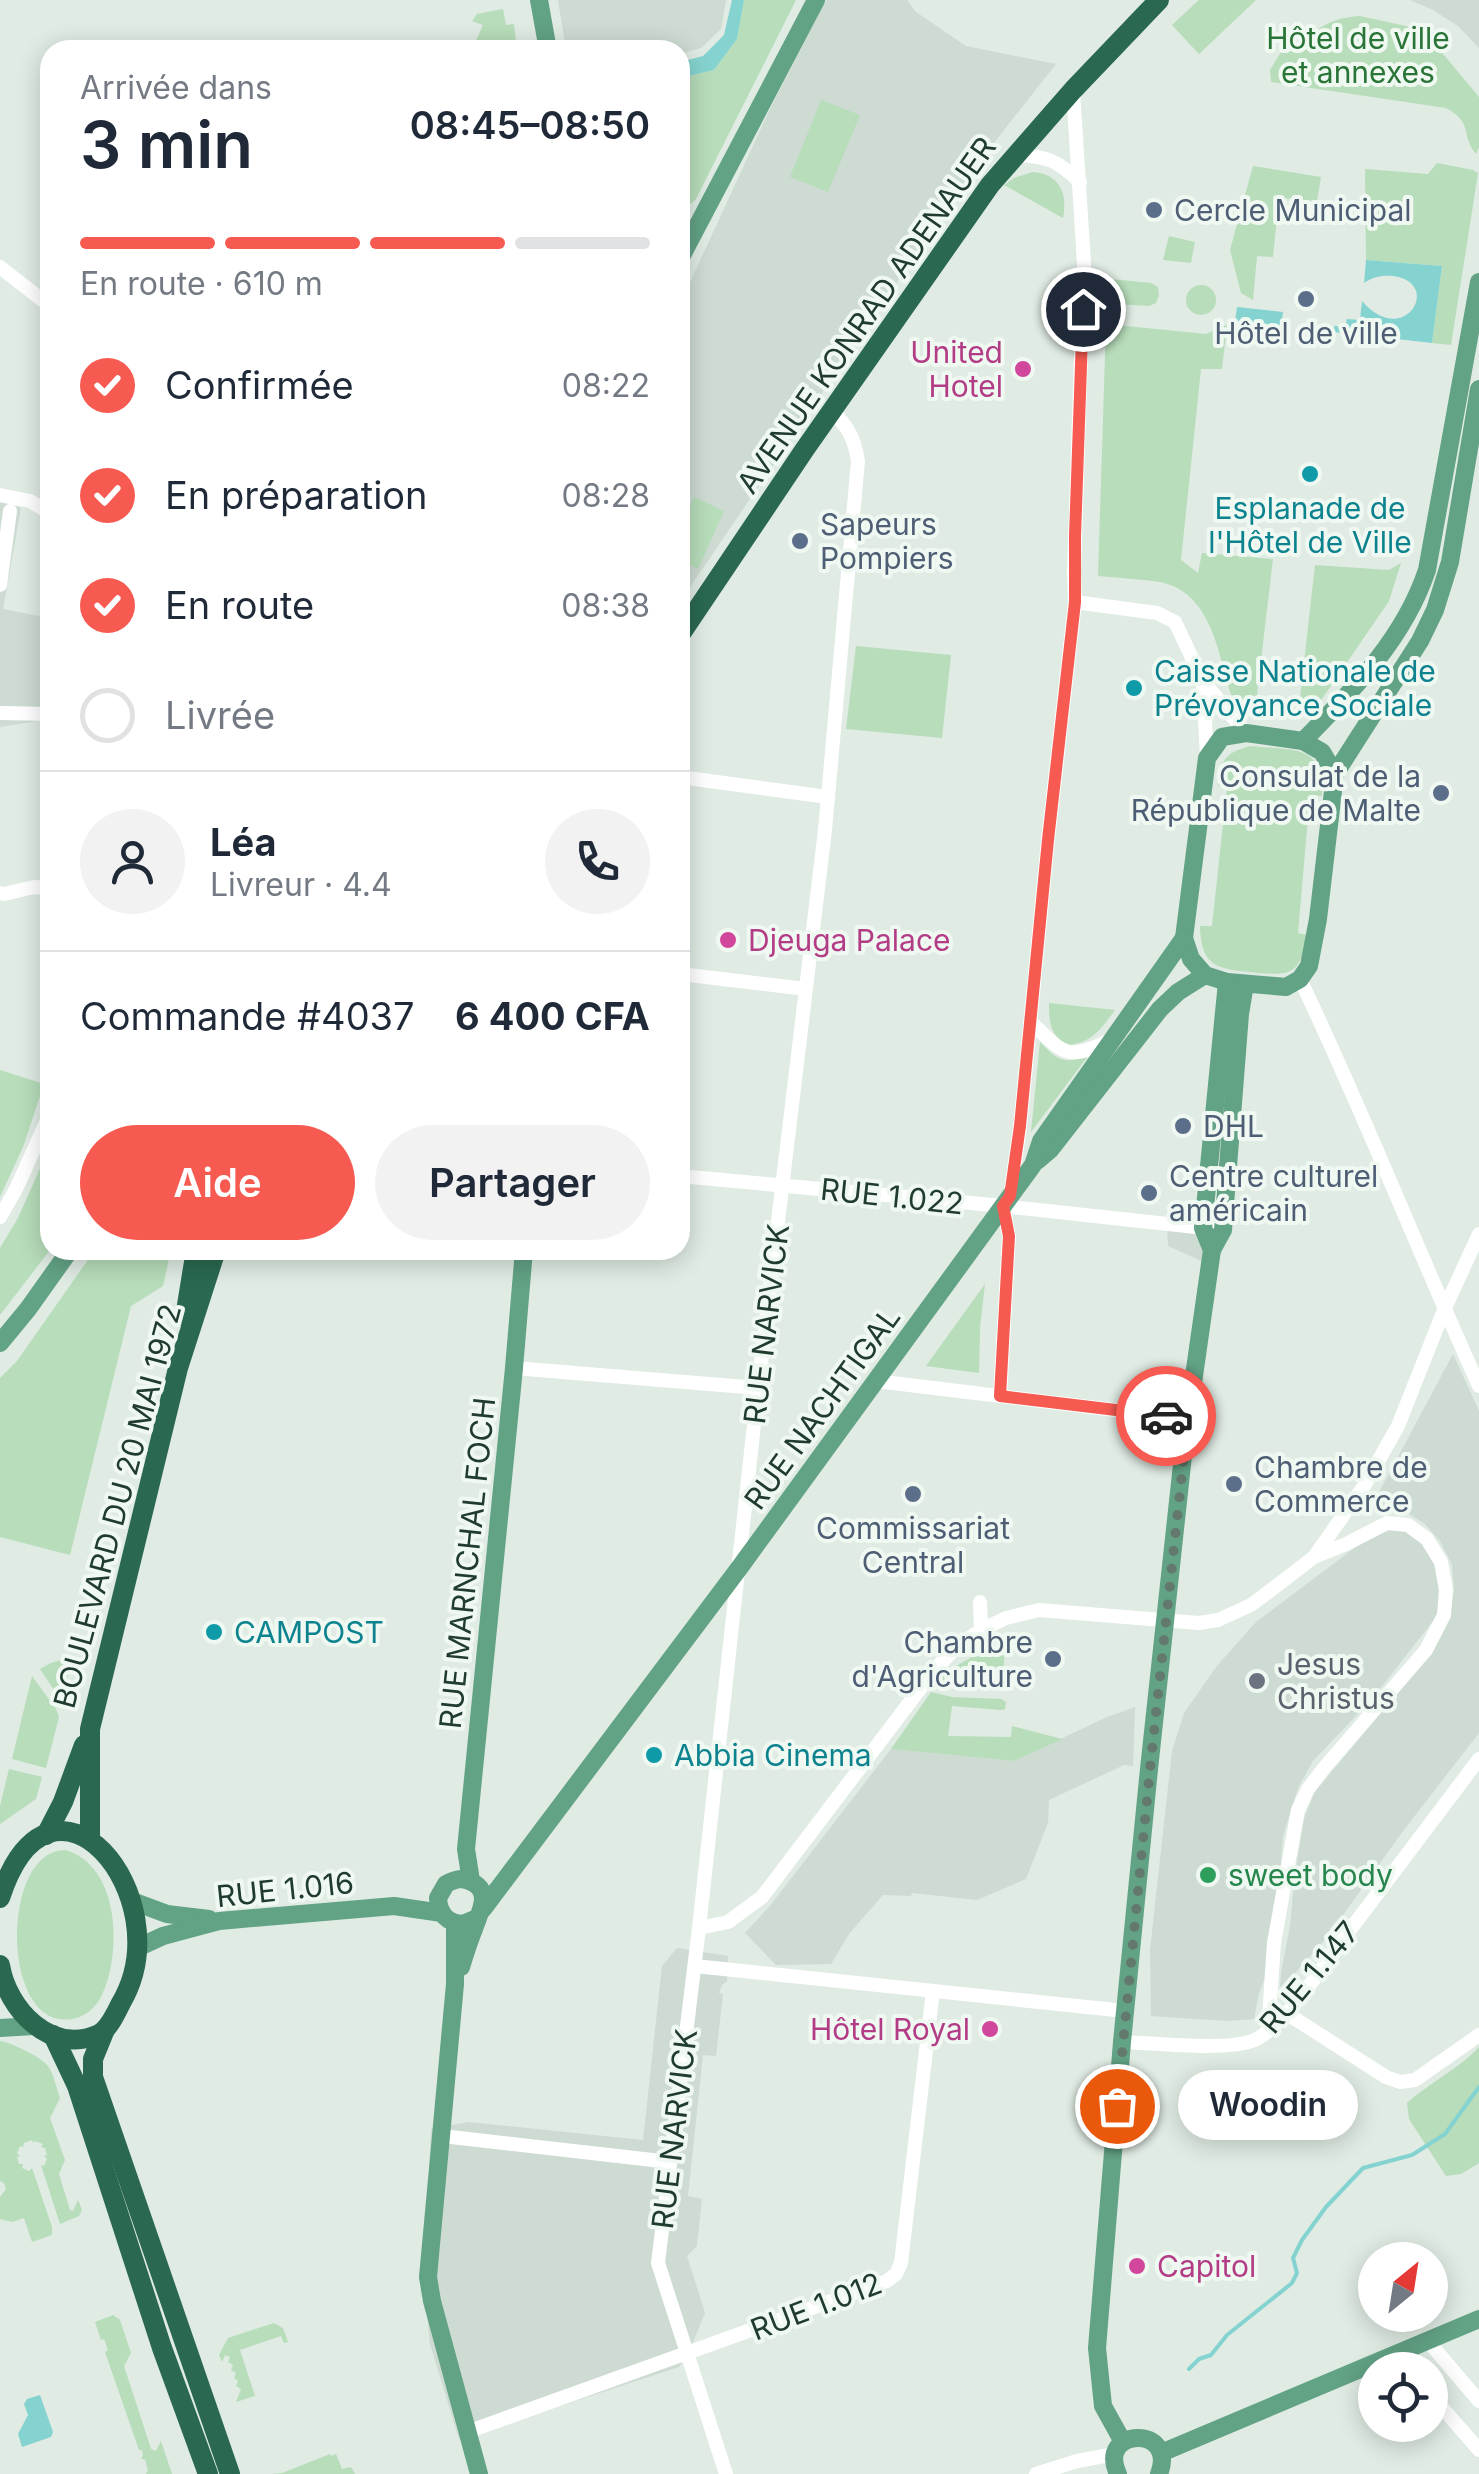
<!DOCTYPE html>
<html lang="fr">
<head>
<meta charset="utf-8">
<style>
  :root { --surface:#fff; --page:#f2f2f3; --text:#1f2937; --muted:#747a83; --line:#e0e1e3; --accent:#f75a51 }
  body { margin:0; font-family:Inter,sans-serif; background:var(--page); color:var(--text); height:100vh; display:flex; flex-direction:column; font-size:38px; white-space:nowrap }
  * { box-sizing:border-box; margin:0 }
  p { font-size:32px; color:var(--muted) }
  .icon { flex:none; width:55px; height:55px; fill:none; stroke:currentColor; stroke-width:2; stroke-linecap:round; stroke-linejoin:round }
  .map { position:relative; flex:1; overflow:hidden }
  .details { position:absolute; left:40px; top:40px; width:650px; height:1220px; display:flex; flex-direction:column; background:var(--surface); border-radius:30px; box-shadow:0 5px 25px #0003 }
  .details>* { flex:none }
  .needle { width:65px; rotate:30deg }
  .buttons { position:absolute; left:1358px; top:2242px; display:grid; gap:20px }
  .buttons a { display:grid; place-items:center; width:90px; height:90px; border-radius:50%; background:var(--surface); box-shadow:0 5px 25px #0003; font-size:50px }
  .pin { position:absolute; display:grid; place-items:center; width:85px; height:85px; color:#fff; margin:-42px; border:5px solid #fff; border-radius:50%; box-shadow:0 2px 10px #0007 }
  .courier { position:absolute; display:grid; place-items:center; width:100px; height:100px; margin:-50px; border:8px solid #f75a51; border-radius:50%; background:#fff; color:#222; box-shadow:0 2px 12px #0007 }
  .bubble { position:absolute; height:70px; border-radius:35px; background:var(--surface); box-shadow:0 5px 25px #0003; font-size:32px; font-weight:600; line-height:70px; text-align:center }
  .head em { font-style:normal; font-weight:600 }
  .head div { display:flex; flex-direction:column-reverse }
  .head { display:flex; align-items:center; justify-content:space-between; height:170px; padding:0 40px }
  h1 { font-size:65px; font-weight:600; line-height:75px }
  .bar { display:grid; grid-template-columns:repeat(4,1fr); gap:15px 10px; align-content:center; height:120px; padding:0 40px }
  .bar i { height:12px; border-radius:8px; background:var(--line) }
  .bar .selected { background:var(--accent) }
  .bar p { grid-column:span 4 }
  .line { display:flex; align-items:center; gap:25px; padding:0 40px; border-top:2px solid var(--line) }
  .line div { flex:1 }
  .round { display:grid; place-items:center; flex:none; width:105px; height:105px; border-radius:52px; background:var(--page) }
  ol { padding:0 40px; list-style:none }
  li { display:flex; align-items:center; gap:30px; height:110px }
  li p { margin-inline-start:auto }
  li .icon { padding:10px; border-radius:50%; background:var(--accent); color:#fff; stroke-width:4 }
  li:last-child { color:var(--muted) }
  li i { width:55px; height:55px; border:5px solid var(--line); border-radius:50% }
  .action { display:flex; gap:20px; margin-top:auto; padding:20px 40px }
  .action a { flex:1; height:115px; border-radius:60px; background:var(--accent); color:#fff; font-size:40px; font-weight:600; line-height:115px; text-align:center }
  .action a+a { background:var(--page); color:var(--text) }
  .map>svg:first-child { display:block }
  .built { fill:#cddbd2 }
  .green { fill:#b7ddba }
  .water { fill:#85d3d0 }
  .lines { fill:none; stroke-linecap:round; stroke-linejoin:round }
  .stream { stroke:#85d3d0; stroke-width:4 }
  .minor { stroke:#fff; stroke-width:14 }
  .major { stroke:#62a285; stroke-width:18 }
  .highway { stroke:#2a6950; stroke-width:20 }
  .done { stroke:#63796e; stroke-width:10; stroke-dasharray:0 18 }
  .route { stroke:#f75a51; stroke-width:12 }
  .service-dot { fill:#5c6f8a; stroke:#f0f8f2; stroke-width:4 }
  .hotel-dot { fill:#d1479c; stroke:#f0f8f2; stroke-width:4 }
  .culture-dot { fill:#0f9aa8; stroke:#f0f8f2; stroke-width:4 }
  .worship-dot { fill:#6b7280; stroke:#f0f8f2; stroke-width:4 }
  .leisure-dot { fill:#2e9e5b; stroke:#f0f8f2; stroke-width:4 }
  .labels { text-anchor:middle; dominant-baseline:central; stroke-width:8; stroke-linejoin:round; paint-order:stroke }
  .park-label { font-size:30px; fill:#297437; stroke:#f0f8f2 }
  .service-label { font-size:30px; fill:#4e5e75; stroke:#f0f8f2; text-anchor:start }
  .street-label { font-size:30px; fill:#203c2f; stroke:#f0f8f2 }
  .hotel-label { font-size:30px; fill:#b23c85; stroke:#f0f8f2; text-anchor:end }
  .culture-label { font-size:30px; fill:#0d838f; stroke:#f0f8f2; text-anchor:start }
  .worship-label { font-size:30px; fill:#5b616d; stroke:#f0f8f2; text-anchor:start }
  .leisure-label { font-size:30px; fill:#27864d; stroke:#f0f8f2; text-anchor:start }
</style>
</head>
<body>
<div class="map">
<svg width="1479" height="2474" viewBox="0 0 1479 2474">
  <rect width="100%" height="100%" fill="#dfebe3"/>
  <!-- built -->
  <g class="built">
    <path d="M558,0H726L721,29L701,48L680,54V50H566Z"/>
    <path d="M826,0H907L916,12L966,46L1056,64L978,163L680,602V309L687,289L768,113Z"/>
    <path d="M1410,0H1479V48L1458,26L1433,10Z"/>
    <path d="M0,501L21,508L3,609L39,616L50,604V719L0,727Z"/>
    <path d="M1167,1226L1202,1231L1203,1262L1168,1246Z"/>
    <path d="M1453,1354L1479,1411V1733L1403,1831L1328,1936L1283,1987L1280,1986L1281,1973L1290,1926L1295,1873L1304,1819L1314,1793L1419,1667L1440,1638L1449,1618L1454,1590L1452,1565L1440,1541L1425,1524L1406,1512L1370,1509Z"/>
    <path d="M1389,1529L1405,1531L1422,1542L1432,1556L1438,1574L1439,1599L1437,1616L1372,1699L1313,1761L1298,1788L1283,1836L1276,1925L1270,1964L1259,1993L1254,2019L1227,2021L1151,2016L1150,1950L1172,1751L1184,1713L1216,1667L1256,1622L1365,1540Z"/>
    <path d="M1135,1707L1133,1766L1124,1765L1049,1800L1048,1823L1026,1879L977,1900L912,1893L911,1896L883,1895L849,1934L831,1964L776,1965L745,1933L769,1907L891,1749L1014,1761L1107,1717Z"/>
    <path d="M677,1948L728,1956L727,1981L722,1985L719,1993L723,1994L716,2056L703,2055L688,2196L702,2199L697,2246L687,2256L705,2313L691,2347L679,2367L459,2439L430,2344L424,2285L431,2129L468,2122L643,2140L662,1966Z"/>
  </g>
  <!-- green -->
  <g class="green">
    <path d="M744,0H796L696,199L680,213V78L714,70L737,39Z"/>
    <path d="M1199,0H1256L1199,54L1172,25Z"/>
    <path d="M503,9L506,25L514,24L517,50H472L483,25L472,21L477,14Z"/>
    <path d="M1360,16L1406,26L1428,36L1479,97V147L1476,154C1460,134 1474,123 1446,108L1271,82L1270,70L1284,47L1290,52C1314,31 1327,18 1360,16Z"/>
    <path d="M821,100L860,115L828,192L790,177Z"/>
    <path d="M1437,163L1473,170L1478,173L1451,345L1432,343L1442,266L1366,260L1365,169L1428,174Z"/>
    <path d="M1253,166L1321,177L1317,201L1279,198L1273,257L1257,256L1253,300L1241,293L1230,250Z"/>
    <path d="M1033,172C1059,174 1068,193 1063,218L1004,185L1014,178Z"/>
    <path d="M1169,236L1195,242L1191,263L1163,260Z"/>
    <path d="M1101,278L1151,283L1158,287L1159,295L1156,303L1149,306C1136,305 1094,305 1092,291C1091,288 1093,285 1094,282Z"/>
    <circle cx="1201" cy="300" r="15"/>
    <path d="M1106,324L1206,334L1227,325L1222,369H1201L1181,560L1198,573L1202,553L1273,559L1255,711L1239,703L1231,694C1218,652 1211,592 1160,582C1140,579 1119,578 1098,576Z"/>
    <path d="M694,497L724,511L698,569L680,560V528Z"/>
    <path d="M1401,563L1389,601L1313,712L1298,716L1315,565L1389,570Z"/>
    <path d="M856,646L951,655L942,738L846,729Z"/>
    <path d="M1250,746C1291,751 1325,742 1322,796L1310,795L1298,933L1306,935C1302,977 1287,976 1251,972C1215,969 1201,965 1200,926H1212L1227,787L1218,786C1221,760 1224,753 1250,746Z"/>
    <path d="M1049,1003L1115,1010C1101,1029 1091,1044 1066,1045C1050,1033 1049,1023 1049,1003Z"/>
    <path d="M1040,1042C1057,1060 1064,1065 1088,1056L1031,1132Z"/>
    <path d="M0,1070L44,1084L23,1147L0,1197Z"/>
    <path d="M50,1146V1250L0,1315V1248L18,1218Z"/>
    <path d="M99,1250H171L163,1286L131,1306L70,1555L0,1537V1378L17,1361L90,1257Z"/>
    <path d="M985,1284L980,1327L979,1373L926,1366Z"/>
    <path d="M1005,1647L1003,1678L996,1687L975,1689L939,1680L948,1671L987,1648L992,1655Z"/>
    <path d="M72,1657L63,1697L60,1699L40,1669L51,1663Z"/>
    <path d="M32,1676L56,1709L59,1717L46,1768L12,1759Z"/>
    <path d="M931,1692L952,1697L1001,1699L1006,1702L1005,1709L1001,1710L952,1706L948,1736L1011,1737L1012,1726L1062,1739L1014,1761L891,1749Z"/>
    <path d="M9,1769L42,1777L36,1799L0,1824V1806Z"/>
    <path d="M65,1850C120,1865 123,1954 101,1997C95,2008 85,2017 72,2019C0,2031 0,1850 65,1850Z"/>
    <path d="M0,2041C10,2042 41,2057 47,2065C54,2073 56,2088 60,2098L50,2118L65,2160L59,2174L70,2210L73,2211L78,2200L82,2210L79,2216L60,2224L41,2165L44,2166L47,2159L44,2156L47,2155L45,2148L41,2147L43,2144L35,2141L33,2143L32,2140L24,2143L23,2147L20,2146L17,2153L20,2156L17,2157L19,2164H23L22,2168L29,2171L32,2168L52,2227V2235L32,2242L24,2218L12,2222L0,2219V2197L6,2189L4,2183L0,2181Z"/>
    <path d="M1479,2047V2163L1461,2174L1446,2176L1409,2119L1407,2103C1429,2083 1459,2069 1479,2047Z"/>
    <path d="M113,2315L120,2320L131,2353L124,2366L151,2449L156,2451L161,2441L172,2474H146L148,2470L145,2460L141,2458L143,2456L142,2450H139L105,2352L108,2350L104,2339L101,2340L95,2322Z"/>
    <path d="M274,2323L283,2328L288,2342L284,2343L281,2336L240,2350L255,2396L236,2402L241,2389L236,2386L238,2381L234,2378L236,2373L231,2370L233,2365L228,2362L230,2357L225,2355L222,2362L219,2355L228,2338Z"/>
    <path d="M330,2454L331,2456L336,2454L342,2469L351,2467L355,2474H271L282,2473Z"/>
  </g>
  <!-- water -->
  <g class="water">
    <path d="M732,0H744L737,39L714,70L680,78V62L703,56L724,35Z"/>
    <path d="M1366,260L1442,266L1432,343L1334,332V326L1345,327L1347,319L1360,320L1362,301C1404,350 1444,283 1393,276C1381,275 1373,277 1364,283Z"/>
    <path d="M1237,307L1283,312L1281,326L1235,322Z"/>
    <path d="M40,2395L53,2432L51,2437L22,2447L18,2434L28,2415L24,2404L27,2399Z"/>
  </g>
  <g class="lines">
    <!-- stream -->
    <path class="stream" d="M1189,2369L1199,2359L1211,2355L1227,2335L1292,2283L1297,2273L1293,2258L1302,2240L1326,2207L1363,2168L1412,2155L1445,2134L1479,2087"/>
    <!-- minor -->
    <g class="minor">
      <path d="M1015,155C1047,156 1057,160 1080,182"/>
      <path d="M0,267L50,306"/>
      <path d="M0,495L30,501L50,513"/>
      <path d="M0,585L10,511"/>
      <path d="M1075,602L1157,613L1175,622L1203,681L1246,733"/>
      <path d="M1203,682L1207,758"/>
      <path d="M0,713L50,714"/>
      <path d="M680,777L828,797"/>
      <path d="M0,893L4,894L34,887L50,888"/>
      <path d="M680,974L806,989"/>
      <path d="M1300,979C1364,1113 1418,1251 1479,1386"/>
      <path d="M1031,1022C1062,1052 1066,1063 1110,1040"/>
      <path d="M680,1176L1003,1206L1223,1230"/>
      <path d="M1010,1196L1020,1127L1048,840L1075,602L1074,572L1084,263L1073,90"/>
      <path d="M0,1217L16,1189L50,1114"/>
      <path d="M514,1368L758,1388"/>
      <path d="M876,1381L1188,1419"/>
      <path d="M1000,1396L1009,1236L1003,1206"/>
      <path d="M980,1602L981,1630"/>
      <path d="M699,1928L728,1922L762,1897L935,1669L959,1645L981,1630L1006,1618L1039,1610L1199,1623L1218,1620L1251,1605L1279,1584L1314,1557L1364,1486L1398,1426L1444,1310L1479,1234"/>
      <path d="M695,1966L1125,2011"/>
      <path d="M1286,2013L1386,2077L1400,2082L1415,2080L1479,2035"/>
      <path d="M1268,2031L1274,1943L1298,1810L1308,1789L1324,1768L1426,1650L1444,1615L1446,1590L1441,1562L1427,1539L1408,1525L1387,1523L1346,1544L1314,1557"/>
      <path d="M1122,2042C1155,2043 1223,2051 1252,2041C1283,2030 1332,1953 1353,1926C1395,1870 1437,1815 1479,1759"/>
      <path d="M442,2136L670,2162"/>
      <path d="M1428,2341L1479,2401"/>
      <path d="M1431,2395L1479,2450"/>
      <path d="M467,2432L887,2281L896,2274L901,2263L933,1991"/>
      <path d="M726,2474L658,2263L699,1928L758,1388L825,830L858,461C854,436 848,428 832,410"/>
      <path d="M1036,2474L1077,2461L1115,2454"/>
    </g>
    <!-- major -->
    <g class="major">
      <path d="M539,0L548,50"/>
      <path d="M680,259L816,0"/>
      <path d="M1246,733L1303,741L1322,752L1335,774L1318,919L1309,966L1300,979L1286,987L1227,982L1205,975L1191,959L1184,938L1207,758L1222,737Z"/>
      <path d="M1303,741C1353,690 1404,639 1427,570L1479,282"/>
      <path d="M1335,774L1420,641L1435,610L1450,562L1479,389"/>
      <path d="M1037,1161L1050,1150L1160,1009L1178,992L1205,975"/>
      <path d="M1212,1250L1203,1228L1227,982"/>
      <path d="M0,1343L28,1309L70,1250"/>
      <path d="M471,1881L466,1849L514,1368L524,1250"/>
      <path d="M132,1901L167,1914L209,1919"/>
      <path d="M483,1909L740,1567L1033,1165L1041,1141L1184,938"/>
      <path d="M455,1924V1984L428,2277L432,2301L479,2474"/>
      <path d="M137,1948L163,1936L219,1921L394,1906L442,1913"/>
      <path d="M461,1967C465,1954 469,1941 474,1929C479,1913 494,1890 469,1881C461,1877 454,1880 446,1884L438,1898C439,1914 447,1923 463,1924L477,1918"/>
      <path d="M0,2028L34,2026"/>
      <path d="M1123,2442L1103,2406L1097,2348L1122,2042L1149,1769L1184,1446L1212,1250L1223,1230L1240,1014L1245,984"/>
      <path d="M1161,2453L1479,2319"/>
      <path d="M1118,2474C1096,2427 1178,2425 1159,2474"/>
    </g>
    <!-- highway -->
    <g class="highway">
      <path d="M680,635L805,449L990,185L1073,90L1159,0"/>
      <path d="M185,1317L196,1250"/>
      <path d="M46,1835L63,1802L84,1745"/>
      <path d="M90,1839V1729L178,1368L216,1250"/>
      <path d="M0,1898C51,1740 183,1897 121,2003C116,2013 109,2029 99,2034C51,2056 7,2009 0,1965"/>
      <path d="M104,2032L93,2059V2077L230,2474"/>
      <path d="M53,2035L77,2086L162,2348L208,2474"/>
    </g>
  </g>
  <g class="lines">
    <!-- done -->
    <path class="done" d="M1117,2106L1150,1769L1188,1418L1166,1416"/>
    <!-- route -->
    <path class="route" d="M1083,309L1075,536V602L1048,840L1020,1126L1010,1196L1003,1206L1009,1236L1000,1396L1166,1416"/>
  </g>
  <!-- markers -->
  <g class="service-dot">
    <circle cx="1154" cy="210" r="10"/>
    <circle cx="1306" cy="299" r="10"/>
    <circle cx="800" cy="541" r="10"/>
    <circle cx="1441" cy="793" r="10"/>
    <circle cx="1183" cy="1126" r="10"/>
    <circle cx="1149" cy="1193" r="10"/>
    <circle cx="1234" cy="1484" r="10"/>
    <circle cx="913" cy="1494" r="10"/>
    <circle cx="1053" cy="1659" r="10"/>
  </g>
  <g class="hotel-dot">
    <circle cx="1023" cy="369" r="10"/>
    <circle cx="728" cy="940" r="10"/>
    <circle cx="990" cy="2029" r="10"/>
    <circle cx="1137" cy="2266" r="10"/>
  </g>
  <g class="culture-dot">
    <circle cx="1310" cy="474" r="10"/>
    <circle cx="1134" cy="688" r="10"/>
    <circle cx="214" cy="1632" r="10"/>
    <circle cx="654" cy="1755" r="10"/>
  </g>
  <circle class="worship-dot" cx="1257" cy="1681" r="10"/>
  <circle class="leisure-dot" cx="1208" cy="1875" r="10"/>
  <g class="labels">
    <!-- park labels -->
    <g class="park-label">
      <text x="1358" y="38">Hôtel de ville<tspan x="1358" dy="34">et annexes</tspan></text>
    </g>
    <!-- service labels -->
    <g class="service-label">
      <text x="1174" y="210">Cercle Municipal</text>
      <text x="1306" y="333" text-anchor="middle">Hôtel de ville</text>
      <text x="820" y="524">Sapeurs<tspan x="820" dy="34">Pompiers</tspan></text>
      <text x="1421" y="776" text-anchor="end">Consulat de la<tspan x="1421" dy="34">République de Malte</tspan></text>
      <text x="1203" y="1126">DHL</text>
      <text x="1169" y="1176">Centre culturel<tspan x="1169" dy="34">américain</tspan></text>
      <text x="1254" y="1467">Chambre de<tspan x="1254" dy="34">Commerce</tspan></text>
      <text x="913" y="1528" text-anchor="middle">Commissariat<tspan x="913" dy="34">Central</tspan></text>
      <text x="1033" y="1642" text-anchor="end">Chambre<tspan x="1033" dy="34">d'Agriculture</tspan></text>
    </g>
    <!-- street labels -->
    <g class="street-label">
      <text transform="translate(866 315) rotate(-55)">AVENUE KONRAD ADENAUER</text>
      <text transform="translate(892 1196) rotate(6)">RUE 1.022</text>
      <text transform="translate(766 1324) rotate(-83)">RUE NARVICK</text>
      <text transform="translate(822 1408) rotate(-54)">RUE NACHTIGAL</text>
      <text transform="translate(117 1506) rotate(-75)">BOULEVARD DU 20 MAI 1972</text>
      <text transform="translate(467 1563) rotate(-84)">RUE MARNCHAL FOCH</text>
      <text transform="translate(285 1889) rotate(-6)">RUE 1.016</text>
      <text transform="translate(1309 1977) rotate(-50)">RUE 1.147</text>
      <text transform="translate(674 2129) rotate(-83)">RUE NARVICK</text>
      <text transform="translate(816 2306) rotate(-21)">RUE 1.012</text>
    </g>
    <!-- hotel labels -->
    <g class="hotel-label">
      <text x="1003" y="352">United<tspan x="1003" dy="34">Hotel</tspan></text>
      <text x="748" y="940" text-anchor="start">Djeuga Palace</text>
      <text x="970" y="2029">Hôtel Royal</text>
      <text x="1157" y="2266" text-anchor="start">Capitol</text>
    </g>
    <!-- culture labels -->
    <g class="culture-label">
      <text x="1310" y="508" text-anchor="middle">Esplanade de<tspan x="1310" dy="34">l'Hôtel de Ville</tspan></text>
      <text x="1154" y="671">Caisse Nationale de<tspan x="1154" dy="34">Prévoyance Sociale</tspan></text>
      <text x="234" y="1632">CAMPOST</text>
      <text x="674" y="1755">Abbia Cinema</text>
    </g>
    <!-- worship labels -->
    <g class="worship-label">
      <text x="1277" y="1664">Jesus<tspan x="1277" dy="34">Christus</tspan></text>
    </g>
    <!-- leisure labels -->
    <g class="leisure-label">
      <text x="1228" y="1875">sweet body</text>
    </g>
  </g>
</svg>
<div class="buttons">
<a><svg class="needle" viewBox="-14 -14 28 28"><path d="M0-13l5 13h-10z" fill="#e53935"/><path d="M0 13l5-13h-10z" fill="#747a83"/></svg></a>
<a><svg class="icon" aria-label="locate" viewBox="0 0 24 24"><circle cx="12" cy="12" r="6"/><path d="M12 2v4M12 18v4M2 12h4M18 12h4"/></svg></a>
</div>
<div class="pin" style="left:1117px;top:2106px;background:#ea580c"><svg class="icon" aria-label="bag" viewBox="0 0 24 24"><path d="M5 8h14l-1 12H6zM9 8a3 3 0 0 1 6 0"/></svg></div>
<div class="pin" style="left:1083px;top:309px;background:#1f2937"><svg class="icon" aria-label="home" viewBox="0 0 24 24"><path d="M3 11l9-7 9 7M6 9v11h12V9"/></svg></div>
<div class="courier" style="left:1166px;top:1416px"><svg class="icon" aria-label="car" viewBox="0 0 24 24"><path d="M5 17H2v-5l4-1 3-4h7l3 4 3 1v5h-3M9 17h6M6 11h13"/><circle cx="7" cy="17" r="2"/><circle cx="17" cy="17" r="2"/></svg></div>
<div class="bubble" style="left:1178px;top:2070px;width:180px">Woodin</div>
<section class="details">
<div class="head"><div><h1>3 min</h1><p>Arrivée dans</p></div><em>08:45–08:50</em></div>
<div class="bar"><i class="selected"></i><i class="selected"></i><i class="selected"></i><i></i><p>En route · 610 m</p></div>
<ol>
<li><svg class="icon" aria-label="check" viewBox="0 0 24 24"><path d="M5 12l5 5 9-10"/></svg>Confirmée<p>08:22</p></li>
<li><svg class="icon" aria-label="check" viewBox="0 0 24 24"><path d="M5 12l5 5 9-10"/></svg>En préparation<p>08:28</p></li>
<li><svg class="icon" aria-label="check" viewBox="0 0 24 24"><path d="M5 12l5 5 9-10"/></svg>En route<p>08:38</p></li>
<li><i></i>Livrée</li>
</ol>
<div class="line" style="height:180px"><a class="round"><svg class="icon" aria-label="person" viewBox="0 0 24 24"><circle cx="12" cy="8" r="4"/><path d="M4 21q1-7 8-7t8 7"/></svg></a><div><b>Léa</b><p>Livreur · 4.4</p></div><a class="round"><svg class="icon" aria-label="phone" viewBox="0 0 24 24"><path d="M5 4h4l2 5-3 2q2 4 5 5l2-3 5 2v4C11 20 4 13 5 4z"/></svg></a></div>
<div class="line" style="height:130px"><div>Commande #4037</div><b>6 400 CFA</b></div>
<div class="action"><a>Aide</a><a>Partager</a></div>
</section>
</div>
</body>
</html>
